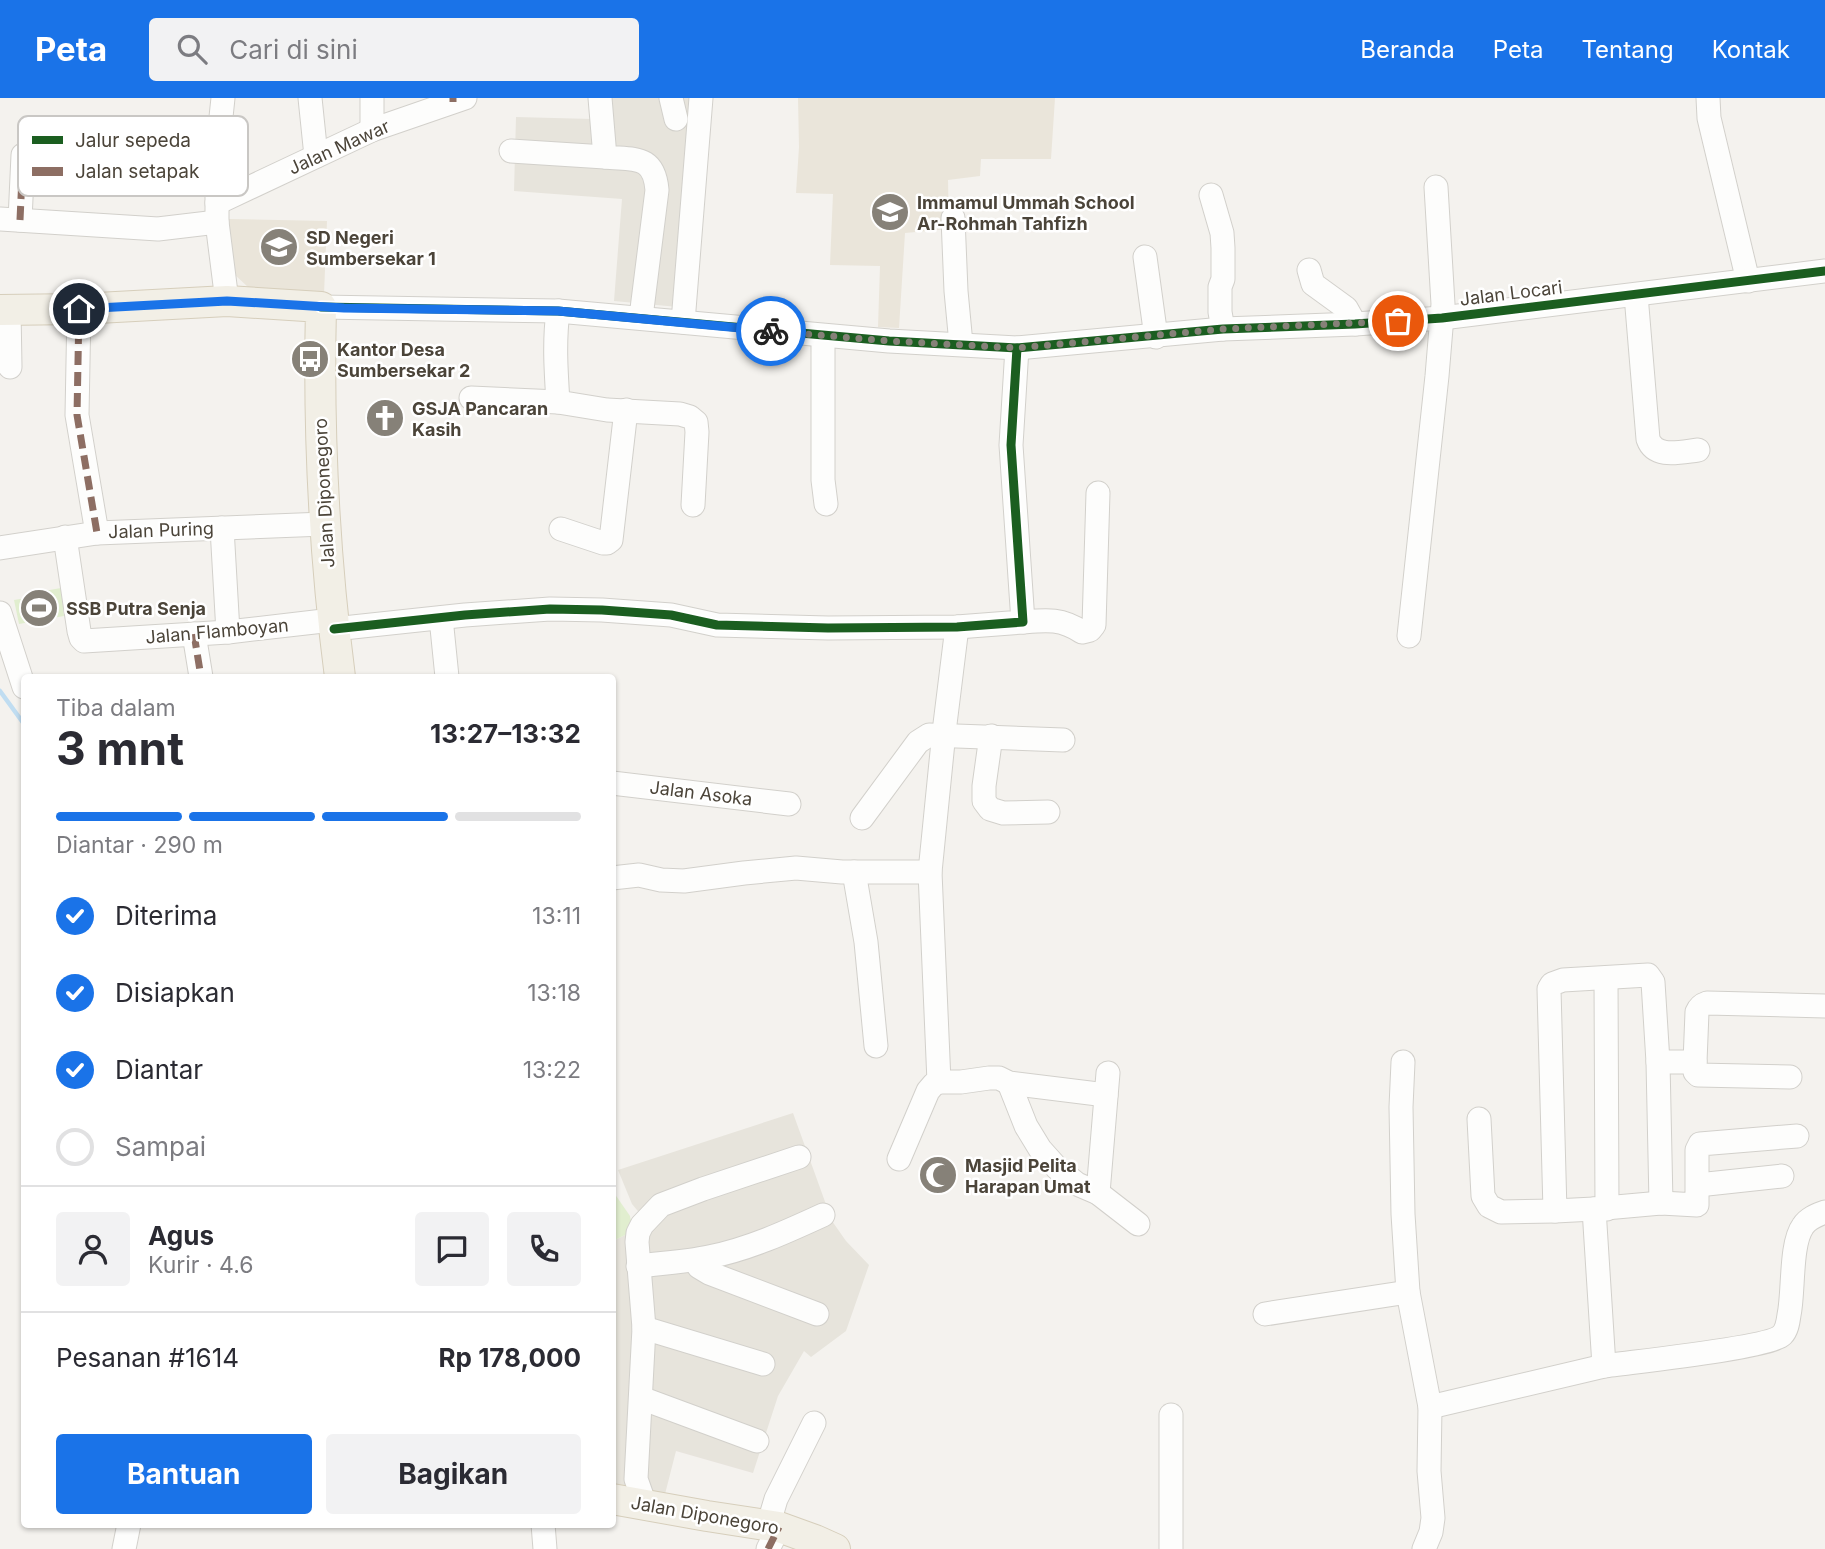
<!DOCTYPE html>
<html lang="id">
<head>
<meta charset="utf-8">
<style>
  :root { --surface:#fff; --page:#f2f2f3; --text:#2b2b33; --muted:#7c7c81; --line:#e1e1e2; --accent:#1a73e8 }
  body { margin:0; font-family:Inter,sans-serif; background:var(--page); color:var(--text); height:100vh; display:flex; flex-direction:column; font-size:26px; white-space:nowrap }
  * { box-sizing:border-box; margin:0 }
  p { font-size:23px; color:var(--muted) }
  .icon { flex:none; width:38px; height:38px; fill:none; stroke:currentColor; stroke-width:2; stroke-linecap:round; stroke-linejoin:round }
  .map { position:relative; flex:1; overflow:hidden }
  .details { position:absolute; left:21px; top:576px; width:595px; height:854px; display:flex; flex-direction:column; background:var(--surface); border-radius:7px; box-shadow:0 2px 5px #0004 }
  .details>* { flex:none }
  .pin { position:absolute; display:grid; place-items:center; width:60px; height:60px; color:#fff; margin:-30px; border:4px solid #fff; border-radius:50%; box-shadow:0 2px 7px #0007 }
  .courier { position:absolute; display:grid; place-items:center; width:70px; height:70px; margin:-35px; border:5px solid #1a73e8; border-radius:50%; background:#fff; color:#222; box-shadow:0 2px 9px #0007 }
  .headline em { font-style:normal; font-weight:700 }
  .headline div { display:flex; flex-direction:column-reverse }
  .headline { display:flex; align-items:center; justify-content:space-between; height:119px; padding:0 35px }
  h1 { font-size:46px; font-weight:700; line-height:52px }
  .bar { display:grid; grid-template-columns:repeat(4,1fr); gap:10px 7px; align-content:center; height:84px; padding:0 35px }
  .bar i { height:9px; border-radius:5px; background:var(--line) }
  .bar .active { background:var(--accent) }
  .bar p { grid-column:span 4 }
  .line { display:flex; align-items:center; gap:18px; padding:0 35px; border-top:2px solid var(--line) }
  .line div { flex:1 }
  .round { display:grid; place-items:center; flex:none; width:74px; height:74px; border-radius:7px; background:var(--page) }
  ol { padding:0 35px; list-style:none }
  li { display:flex; align-items:center; gap:21px; height:77px }
  li p { margin-inline-start:auto }
  li .icon { padding:7px; border-radius:50%; background:var(--accent); color:#fff; stroke-width:4 }
  li:last-child { color:var(--muted) }
  li i { width:38px; height:38px; border:4px solid var(--line); border-radius:50% }
  .button { display:flex; gap:14px; margin-top:auto; padding:14px 35px }
  .button a { flex:1; height:80px; border-radius:7px; background:var(--accent); color:#fff; font-size:28px; font-weight:700; line-height:80px; text-align:center }
  .button a+a { background:var(--page); color:var(--text) }
  header { display:flex; align-items:center; gap:42px; box-sizing:border-box; height:98px; padding:0 35px; background:var(--accent); color:#fff }
  header strong { font-size:33px }
  nav { display:flex; gap:38px; margin-inline-start:auto; font-size:24px }
  .search { width:490px; height:63px; background:var(--page); display:flex; align-items:center; gap:18px; box-sizing:border-box; padding:0 24px; border-radius:7px; color:var(--muted); font-size:26px }
  .map>svg:first-child { display:block }
  .residential { fill:#e7e4dc }
  .education { fill:#eae5da }
  .green { fill:#e1eecf }
  .lines { fill:none; stroke-linecap:round; stroke-linejoin:round }
  .stream { stroke:#c0ddf1; stroke-width:4.5 }
  .minor-casing { stroke:#d2d0cb; stroke-width:25 }
  .major-casing { stroke:#d6cebb; stroke-width:32 }
  .minor { stroke:#fdfdfc; stroke-width:23 }
  .major { stroke:#f2efe6; stroke-width:30 }
  .quiet { stroke:#8d6e63; stroke-width:7; stroke-dasharray:14 7; stroke-linecap:butt }
  .cycleway-casing { stroke:#fff; stroke-width:13 }
  .cycleway { stroke:#1b5e20; stroke-width:9 }
  .done { stroke:#868178; stroke-width:7; stroke-dasharray:0 12.6 }
  .route { stroke:#1a73e8; stroke-width:9 }
  .labels { text-anchor:middle; dominant-baseline:central; stroke-width:5; stroke-linejoin:round; paint-order:stroke }
  .street-label { font-size:18px; fill:#4b4439; stroke:#fff }
  .poi-label { font-size:18px; font-weight:bold; fill:#4b4439; stroke:#fff; text-anchor:start }
  .key { fill:#fff; stroke:#c9c7c4; stroke-width:2 }
  .key-label { font-size:19px; fill:#4b4439 }
</style>
</head>
<body>
<header>
<strong>Peta</strong>
<div class="search"><svg class="icon" aria-label="search" viewBox="0 0 24 24"><circle cx="10" cy="10" r="6"/><path d="M15 15l6 6"/></svg>Cari di sini</div>
<nav><a>Beranda</a><a>Peta</a><a>Tentang</a><a>Kontak</a></nav>
</header>
<div class="map">
<svg width="1825" height="1451" viewBox="0 0 1825 1451">
  <rect width="100%" height="100%" fill="#f4f2ee"/>
  <!-- residential -->
  <g class="residential">
    <path d="M591,0H695L678,209L614,203L622,101L514,93L516,19L592,21Z"/>
    <path d="M793,1015L832,1123L846,1143L869,1167L846,1233L811,1259L804,1253L778,1298L753,1375L676,1353L664,1400L613,1392V1143L633,1133L642,1118L632,1106L618,1072Z"/>
  </g>
  <!-- education -->
  <g class="education">
    <path d="M798,0H1055L1051,61H981L980,78L948,82L949,131L905,135L899,230L878,229L880,168L830,167L833,96L796,95L799,49Z"/>
    <path d="M229,121L327,123L324,196L249,190L233,175Z"/>
  </g>
  <!-- green -->
  <g class="green">
    <path d="M61,490L64,518L19,526L14,502L38,498V494Z"/>
    <path d="M612,1092L630,1118L633,1133L613,1143Z"/>
  </g>
  <g class="lines">
    <!-- stream -->
    <g class="stream">
      <path d="M0,593L24,626"/>
      <path d="M24,1051V1073"/>
    </g>
    <defs>
      <g id="minor">
        <path d="M223,0L217,57V124L227,203"/>
        <path d="M310,0L316,58"/>
        <path d="M600,0L605,59C634,62 654,56 657,92L641,219"/>
        <path d="M671,0L676,21"/>
        <path d="M1708,0L1709,20L1748,183"/>
        <path d="M372,32V0"/>
        <path d="M511,53L605,59"/>
        <path d="M1211,97L1222,135L1223,150V181L1220,189V214L1223,231"/>
        <path d="M217,105L372,32L465,0"/>
        <path d="M953,120L956,193L961,246"/>
        <path d="M0,121L158,131L217,124"/>
        <path d="M20,122L23,57"/>
        <path d="M1145,159L1156,239"/>
        <path d="M1309,172L1313,186L1346,210L1355,226"/>
        <path d="M1636,197L1648,341C1655,361 1680,354 1698,352"/>
        <path d="M321,209L558,213L889,243L1017,250L1223,231L1355,226L1442,220L1825,173"/>
        <path d="M79,211L77,317L97,435"/>
        <path d="M9,212L10,269"/>
        <path d="M558,213C554,244 556,273 558,304L607,312L680,316L690,319L696,324L697,334L693,407"/>
        <path d="M683,224L701,0"/>
        <path d="M823,238V382L826,406"/>
        <path d="M471,300L558,304"/>
        <path d="M222,430L228,534"/>
        <path d="M561,431L603,445H607L611,442L626,312"/>
        <path d="M65,439L79,533L81,540L84,543L228,534L332,522"/>
        <path d="M0,450L97,435L324,426"/>
        <path d="M0,515L24,589"/>
        <path d="M441,520L447,579"/>
        <path d="M1023,524C1046,522 1061,520 1082,534L1090,532L1094,527L1098,395"/>
        <path d="M334,531L465,517L550,511L602,512L671,517L717,527L828,530L957,529L1023,524L1011,347L1017,250"/>
        <path d="M194,536L201,579"/>
        <path d="M1409,538L1437,278L1443,206L1436,89"/>
        <path d="M991,638L984,688V703L990,711L1003,715L1048,714"/>
        <path d="M612,685L789,706"/>
        <path d="M862,720L918,644L929,637L1063,642"/>
        <path d="M854,774L866,844L876,948"/>
        <path d="M612,780L639,777L661,782L684,783L744,775L796,770L842,774H930"/>
        <path d="M1606,880L1607,1111"/>
        <path d="M1403,964L1401,1009L1403,1116L1408,1194"/>
        <path d="M1658,964H1695V974L1698,977L1790,979"/>
        <path d="M1695,964L1697,914C1699,909 1701,907 1707,905L1825,908"/>
        <path d="M939,984H961L989,980H999L1009,985L1106,997"/>
        <path d="M1009,985L1026,1028L1040,1051L1057,1070L1077,1086L1098,1095L1138,1126"/>
        <path d="M1479,1021L1483,1098L1489,1108L1501,1114L1555,1113"/>
        <path d="M899,1061L928,993L934,986L939,984L930,774L944,634L957,529"/>
        <path d="M1698,1087L1782,1078"/>
        <path d="M1098,1095L1108,975"/>
        <path d="M1594,1111L1555,1113L1549,891L1552,886L1563,882L1648,877L1653,884L1658,964L1661,1105"/>
        <path d="M695,1162L699,1169L709,1175L817,1216"/>
        <path d="M638,1168C662,1165 686,1164 709,1159C749,1151 786,1134 823,1117"/>
        <path d="M1265,1216L1408,1194L1430,1309L1429,1373L1433,1420L1431,1434L1424,1451"/>
        <path d="M644,1230L763,1266"/>
        <path d="M1604,1268C1631,1264 1769,1250 1782,1237C1787,1232 1788,1224 1789,1217C1794,1194 1790,1146 1803,1128C1808,1120 1817,1117 1825,1114"/>
        <path d="M641,1300L757,1343"/>
        <path d="M1430,1309L1604,1268L1594,1111L1661,1105L1697,1107V1052L1700,1046L1797,1038"/>
        <path d="M648,1408L643,1401L636,1381L644,1230L637,1144L638,1135L642,1127L661,1107L703,1091L799,1059"/>
        <path d="M543,1426L545,1451"/>
        <path d="M768,1428L776,1401L814,1325"/>
        <path d="M124,1451L129,1426"/>
        <path d="M768,1451L779,1429"/>
        <path d="M1171,1451V1317"/>
      </g>
      <g id="major">
        <path d="M0,212L79,211L227,203L321,209C318,333 324,456 340,579"/>
        <path d="M612,1401L707,1418L779,1429L815,1442L835,1451"/>
      </g>
    </defs>
    <!-- minor casing -->
    <use href="#minor" class="minor-casing"/>
    <!-- major casing -->
    <use href="#major" class="major-casing"/>
    <!-- minor -->
    <use href="#minor" class="minor"/>
    <!-- major -->
    <use href="#major" class="major"/>
    <!-- quiet -->
    <g class="quiet">
      <path d="M453,4V0"/>
      <path d="M20,122L23,57"/>
      <path d="M79,211L77,317L97,435"/>
      <path d="M194,536L201,579"/>
      <path d="M768,1451L779,1429"/>
    </g>
    <defs>
      <g id="cycleway">
        <path d="M321,209L558,213L889,243L1017,250L1223,231L1355,226L1442,220L1825,173"/>
        <path d="M334,531L465,517L550,511L602,512L671,517L717,527L828,530L957,529L1023,524L1011,347L1017,250"/>
      </g>
    </defs>
    <!-- cycleway casing -->
    <use href="#cycleway" class="cycleway-casing"/>
    <!-- cycleway -->
    <use href="#cycleway" class="cycleway"/>
  </g>
  <g class="lines">
    <!-- done -->
    <path class="done" d="M771,233L889,243L1017,250L1223,231L1398,223"/>
    <!-- route -->
    <path class="route" d="M79,211L227,203L344,210L558,213L771,233"/>
  </g>
  <!-- icons -->
  <defs>
    <symbol id="school-disc" viewBox="-11 -11 22 22"><circle r="9.5" fill="#868178" stroke="#fff"/><path d="M0-5L7-2L0 1L-7-2ZM-4 1L0 2.5L4 1V4Q0 6-4 4Z" fill="#fff"/></symbol>
    <symbol id="bus-disc" viewBox="-11 -11 22 22"><circle r="9.5" fill="#868178" stroke="#fff"/><path d="M-5-6H5V4H4V6H2V4H-2V6H-4V4H-5ZM-3.5-4V0h7V-4ZM-3.5 1.2v1.5H-2V1.2ZM2 1.2v1.5H3.5V1.2Z" fill="#fff"/></symbol>
    <symbol id="church-disc" viewBox="-11 -11 22 22"><circle r="9.5" fill="#868178" stroke="#fff"/><path d="M-1.2-6h2.4v3.5h3.3v2.4h-3.3V6h-2.4V-.1h-3.3v-2.4h3.3Z" fill="#fff"/></symbol>
    <symbol id="stadium-disc" viewBox="-11 -11 22 22"><circle r="9.5" fill="#868178" stroke="#fff"/><path d="M0-5a6.5 5 0 1 0 0 10a6.5 5 0 1 0 0-10ZM-3.5-1.8h7v3.6h-7Z" fill="#fff"/></symbol>
    <symbol id="mosque-disc" viewBox="-11 -11 22 22"><circle r="9.5" fill="#868178" stroke="#fff"/><path d="M3.5-4.9A6 6 0 1 0 3.5 4.9A5 5 0 1 1 3.5-4.9Z" fill="#fff"/></symbol>
  </defs>
  <g fill-rule="evenodd">
    <use href="#school-disc" x="868" y="92" width="44" height="44"/>
    <use href="#school-disc" x="257" y="127" width="44" height="44"/>
    <use href="#bus-disc" x="288" y="239" width="44" height="44"/>
    <use href="#church-disc" x="363" y="298" width="44" height="44"/>
    <use href="#stadium-disc" x="17" y="488" width="44" height="44"/>
    <use href="#mosque-disc" x="916" y="1055" width="44" height="44"/>
  </g>
  <g class="labels">
    <!-- street labels -->
    <g class="street-label">
      <text transform="translate(339 49) rotate(-24)">Jalan Mawar</text>
      <text transform="translate(1511 195) rotate(-7)">Jalan Locari</text>
      <text transform="translate(324 395) rotate(-93)">Jalan Diponegoro</text>
      <text transform="translate(161 432) rotate(-2)">Jalan Puring</text>
      <text transform="translate(217 533) rotate(-5)">Jalan Flamboyan</text>
      <text transform="translate(701 695) rotate(7)">Jalan Asoka</text>
      <text transform="translate(705 1417) rotate(10)">Jalan Diponegoro</text>
    </g>
    <!-- poi labels -->
    <g class="poi-label">
      <text x="917" y="104">Immamul Ummah School<tspan x="917" dy="21">Ar-Rohmah Tahfizh</tspan></text>
      <text x="306" y="139">SD Negeri<tspan x="306" dy="21">Sumbersekar 1</tspan></text>
      <text x="337" y="251">Kantor Desa<tspan x="337" dy="21">Sumbersekar 2</tspan></text>
      <text x="412" y="310">GSJA Pancaran<tspan x="412" dy="21">Kasih</tspan></text>
      <text x="66" y="510">SSB Putra Senja</text>
      <text x="965" y="1067">Masjid Pelita<tspan x="965" dy="21">Harapan Umat</tspan></text>
    </g>
  </g>
  <!-- legend -->
  <rect x="18" y="18" width="230" height="80" rx="10" class="key"/>
  <rect x="32" y="38" width="31" height="8" fill="#1b5e20"/>
  <rect x="32" y="69" width="31" height="9" fill="#8d6e63"/>
  <g class="key-label">
    <text x="75" y="49">Jalur sepeda</text>
    <text x="75" y="80">Jalan setapak</text>
  </g>
</svg>
<div class="pin" style="left:1398px;top:223px;background:#ea580c"><svg class="icon" aria-label="bag" viewBox="0 0 24 24"><path d="M5 8h14l-1 12H6zM9 8a3 3 0 0 1 6 0"/></svg></div>
<div class="pin" style="left:79px;top:211px;background:#1f2937"><svg class="icon" aria-label="home" viewBox="0 0 24 24"><path d="M3 11l9-7 9 7M6 9v11h12V9"/></svg></div>
<div class="courier" style="left:771px;top:233px"><svg class="icon" aria-label="bike" viewBox="0 0 24 24"><circle cx="6" cy="16" r="4"/><circle cx="18" cy="16" r="4"/><path d="M6 16l4-8h5l3 8M10 8l3 8H6M13 5h3"/></svg></div>
<section class="details">
<div class="headline"><div><h1>3 mnt</h1><p>Tiba dalam</p></div><em>13:27–13:32</em></div>
<div class="bar"><i class="active"></i><i class="active"></i><i class="active"></i><i></i><p>Diantar · 290 m</p></div>
<ol>
<li><svg class="icon" aria-label="check" viewBox="0 0 24 24"><path d="M5 12l5 5 9-10"/></svg>Diterima<p>13:11</p></li>
<li><svg class="icon" aria-label="check" viewBox="0 0 24 24"><path d="M5 12l5 5 9-10"/></svg>Disiapkan<p>13:18</p></li>
<li><svg class="icon" aria-label="check" viewBox="0 0 24 24"><path d="M5 12l5 5 9-10"/></svg>Diantar<p>13:22</p></li>
<li><i></i>Sampai</li>
</ol>
<div class="line" style="height:126px"><a class="round"><svg class="icon" aria-label="person" viewBox="0 0 24 24"><circle cx="12" cy="8" r="4"/><path d="M4 21q1-7 8-7t8 7"/></svg></a><div><b>Agus</b><p>Kurir · 4.6</p></div><a class="round"><svg class="icon" aria-label="chat" viewBox="0 0 24 24"><path d="M4 5h16v11H9l-5 4z"/></svg></a><a class="round"><svg class="icon" aria-label="phone" viewBox="0 0 24 24"><path d="M5 4h4l2 5-3 2q2 4 5 5l2-3 5 2v4C11 20 4 13 5 4z"/></svg></a></div>
<div class="line" style="height:91px"><div>Pesanan #1614</div><b>Rp 178,000</b></div>
<div class="button"><a>Bantuan</a><a>Bagikan</a></div>
</section>
</div>
</body>
</html>
